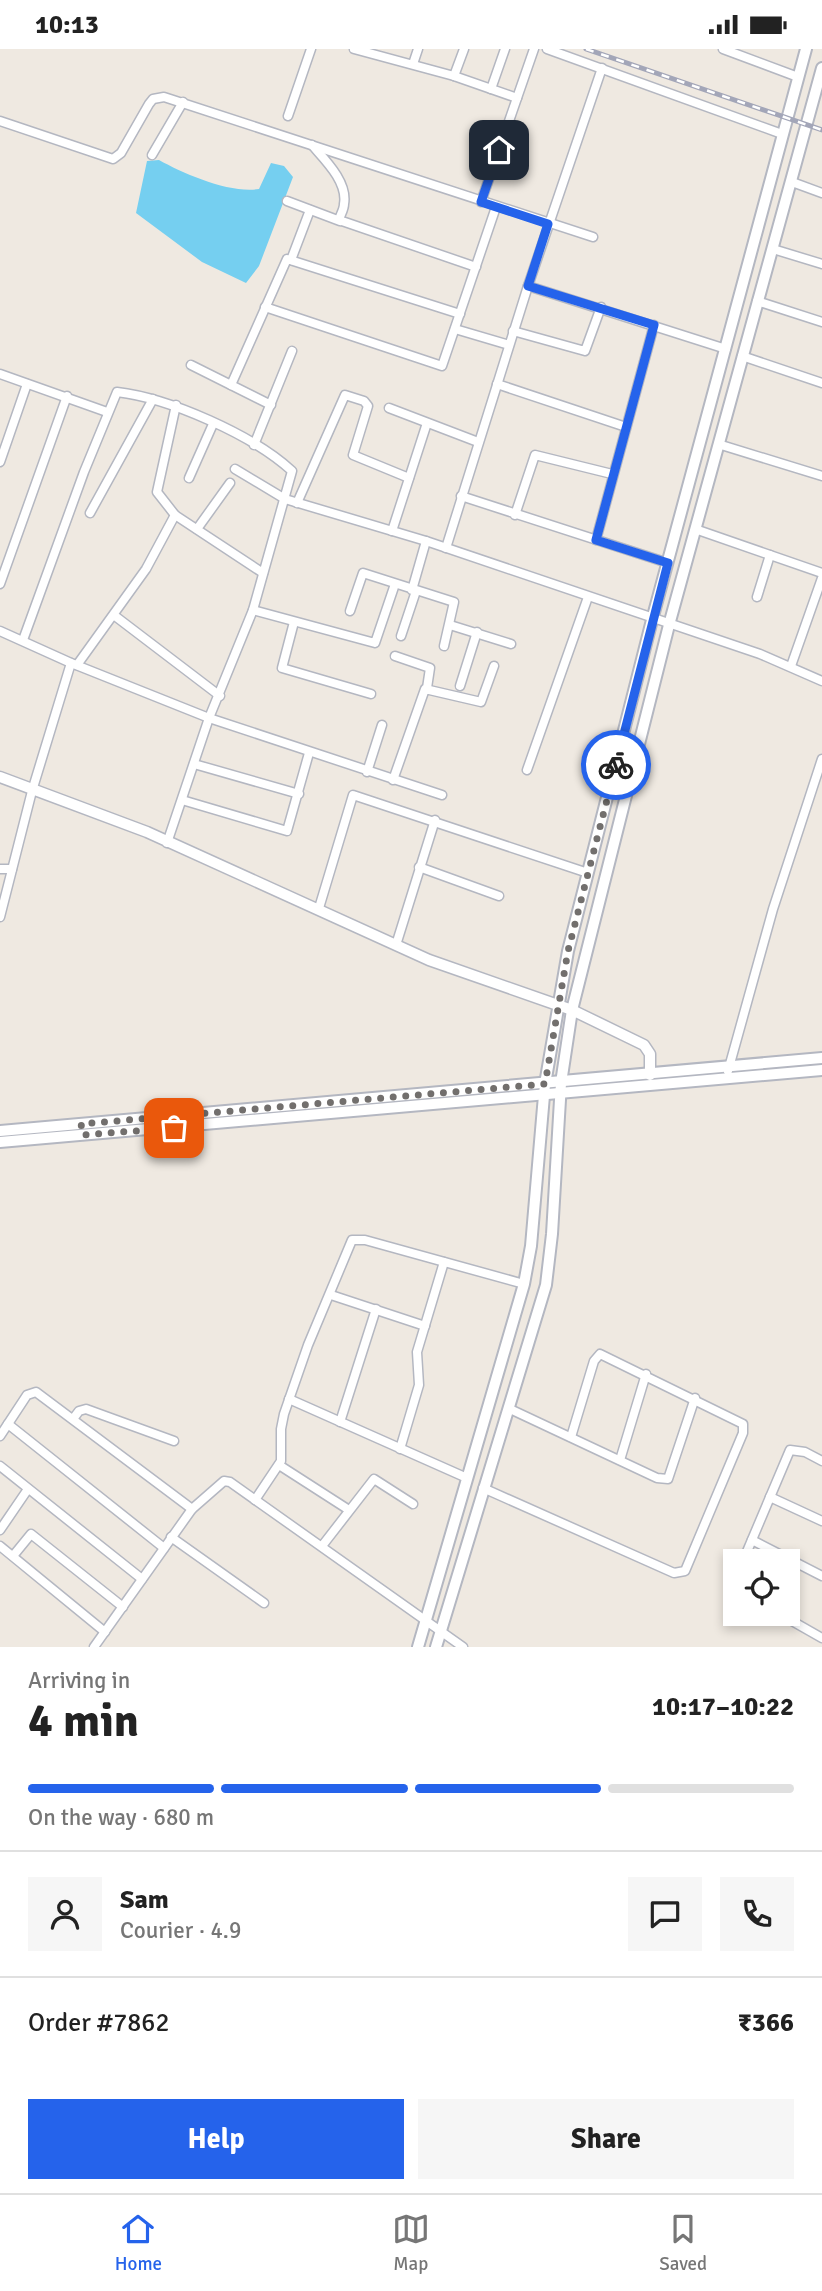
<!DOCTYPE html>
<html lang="en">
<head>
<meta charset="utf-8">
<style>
  :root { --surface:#fff; --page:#f6f6f6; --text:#222; --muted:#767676; --line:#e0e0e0; --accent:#2563eb }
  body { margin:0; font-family:Signika,sans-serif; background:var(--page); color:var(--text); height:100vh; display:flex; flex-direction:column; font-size:26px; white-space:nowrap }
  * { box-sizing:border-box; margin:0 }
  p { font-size:23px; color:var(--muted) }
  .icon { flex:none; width:38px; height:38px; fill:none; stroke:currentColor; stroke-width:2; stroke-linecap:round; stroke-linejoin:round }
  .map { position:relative; height:1598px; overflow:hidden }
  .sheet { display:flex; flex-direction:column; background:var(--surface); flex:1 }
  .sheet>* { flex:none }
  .tools { position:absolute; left:723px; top:1500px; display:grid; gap:14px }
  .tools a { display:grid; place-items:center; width:77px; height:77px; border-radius:0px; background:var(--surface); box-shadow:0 4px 10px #0003; font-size:35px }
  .pin { position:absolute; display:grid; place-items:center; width:60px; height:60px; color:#fff; margin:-30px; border-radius:14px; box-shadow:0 4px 10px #0006 }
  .courier { position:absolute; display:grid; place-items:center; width:70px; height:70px; margin:-35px; border:5px solid #2563eb; border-radius:50%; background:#fff; color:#222; box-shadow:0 2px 9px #0007 }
  .head em { font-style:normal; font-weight:800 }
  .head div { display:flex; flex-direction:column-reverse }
  .head { display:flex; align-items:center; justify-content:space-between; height:119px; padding:0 28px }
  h1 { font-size:46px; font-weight:800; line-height:52px }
  .bar { display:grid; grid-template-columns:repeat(4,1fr); gap:10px 7px; align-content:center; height:84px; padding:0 28px }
  .bar i { height:9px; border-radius:5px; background:var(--line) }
  .bar .active { background:var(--accent) }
  .bar p { grid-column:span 4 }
  .line { display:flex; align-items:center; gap:18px; padding:0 28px; border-top:2px solid var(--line) }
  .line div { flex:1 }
  .round { display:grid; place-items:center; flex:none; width:74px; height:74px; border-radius:0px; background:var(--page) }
  .action { display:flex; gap:14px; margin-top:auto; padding:14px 28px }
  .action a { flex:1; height:80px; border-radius:0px; background:var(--accent); color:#fff; font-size:28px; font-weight:800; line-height:80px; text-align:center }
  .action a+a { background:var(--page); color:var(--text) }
  .status { display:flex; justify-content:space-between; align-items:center; height:49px; padding:0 35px; background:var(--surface); direction:ltr }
  .status svg { height:19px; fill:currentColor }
  .tabs { display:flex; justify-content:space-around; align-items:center; height:98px; border-top:2px solid var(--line); background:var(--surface); font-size:19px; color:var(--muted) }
  .tabs a { display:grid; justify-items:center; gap:4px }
  .tabs .active { color:var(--accent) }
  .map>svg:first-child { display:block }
  .water { fill:#75cff0 }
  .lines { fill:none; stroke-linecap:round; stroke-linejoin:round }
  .minor-casing { stroke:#b4b7c1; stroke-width:11 }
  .tertiary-casing { stroke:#b4b7c1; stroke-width:13 }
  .secondary-casing { stroke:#b4b7c1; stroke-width:14 }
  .minor { stroke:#fff; stroke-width:8 }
  .tertiary { stroke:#fff; stroke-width:10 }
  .secondary { stroke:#fff; stroke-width:10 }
  .rail-casing { stroke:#a3a6b8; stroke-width:5 }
  .rail { stroke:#fff; stroke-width:2.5; stroke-dasharray:8; stroke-linecap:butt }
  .done { stroke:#726f6d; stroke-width:7; stroke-dasharray:0 12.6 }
  .route { stroke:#2563eb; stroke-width:9 }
</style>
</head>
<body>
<div class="status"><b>10:13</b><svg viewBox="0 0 49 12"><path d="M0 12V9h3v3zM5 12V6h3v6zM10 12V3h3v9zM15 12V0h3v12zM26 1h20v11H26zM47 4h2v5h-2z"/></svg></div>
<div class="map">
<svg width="822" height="1598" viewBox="0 0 822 1598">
  <rect width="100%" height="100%" fill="#efe9e1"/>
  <!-- water -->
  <path class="water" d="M159,111C184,125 231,145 259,140L271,114L284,117L293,128L259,217L246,234L202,213L136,164L147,112Z"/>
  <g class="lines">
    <defs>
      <g id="minor">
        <path d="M354,0L454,27L517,49"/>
        <path d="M547,0L782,85"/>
        <path d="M723,0L798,28"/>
        <path d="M413,15L418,0"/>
        <path d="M454,27L464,0"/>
        <path d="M491,40L505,0"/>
        <path d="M288,67L311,0"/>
        <path d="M0,72L113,110L121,104L149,55L153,50L164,48L593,188"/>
        <path d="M312,96C325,111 348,133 344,155C344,161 340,166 339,171L476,218"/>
        <path d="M152,106L183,53"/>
        <path d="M792,133L822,144"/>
        <path d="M287,152L340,172"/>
        <path d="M481,153L534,0"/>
        <path d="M773,200L822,215"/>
        <path d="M291,211L310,161"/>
        <path d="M528,237L726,300"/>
        <path d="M757,252L822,273"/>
        <path d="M265,258L442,317L496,158"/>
        <path d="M455,280L509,296"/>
        <path d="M513,282L585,302L601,258"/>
        <path d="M742,307L822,334"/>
        <path d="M191,316L271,356"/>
        <path d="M0,325L107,363"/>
        <path d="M497,335L626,378"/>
        <path d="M231,336L287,210L460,265"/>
        <path d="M176,356L157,443L175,466L263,524"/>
        <path d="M389,359L478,393"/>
        <path d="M718,395L822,427"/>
        <path d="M254,396L292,302"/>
        <path d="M0,413L27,335"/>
        <path d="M235,420L285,450L426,492L760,605L822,632"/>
        <path d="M189,429L213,375"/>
        <path d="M461,447L668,514"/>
        <path d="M297,454L345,346L364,352L368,357L353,406L409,429"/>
        <path d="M90,464L153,350"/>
        <path d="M515,466L535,406L612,425"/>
        <path d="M197,480L230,434"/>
        <path d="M695,480L822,524"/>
        <path d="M392,482L427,374"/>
        <path d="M596,491L654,276"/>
        <path d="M446,499L528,237L602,19"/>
        <path d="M0,535L67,347"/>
        <path d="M412,541L426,492"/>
        <path d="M757,548L770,506"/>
        <path d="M253,561L375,594L395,535"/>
        <path d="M350,562L363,524L454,553L444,597"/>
        <path d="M115,567L220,647"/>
        <path d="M294,573L282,619L371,645"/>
        <path d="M450,576L511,595"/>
        <path d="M0,582L71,614L209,669L442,746"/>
        <path d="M401,587L416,542"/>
        <path d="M23,591L84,423L117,343C169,349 253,386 292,422L253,561L209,669L167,794"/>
        <path d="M395,607L430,619L427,639"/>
        <path d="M77,616L146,520L175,466"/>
        <path d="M791,617L822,529"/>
        <path d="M460,637L477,583"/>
        <path d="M194,715L299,745"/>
        <path d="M527,721L588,548"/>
        <path d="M367,723L382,676"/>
        <path d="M393,731L425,640L481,653L494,617"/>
        <path d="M182,751L287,782L309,704"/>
        <path d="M419,818L499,847"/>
        <path d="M0,820H12"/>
        <path d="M319,859L353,746L588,824"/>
        <path d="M0,868L32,742L71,614"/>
        <path d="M396,896L435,771"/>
        <path d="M728,1022L773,860L822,710"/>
        <path d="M331,1246L425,1277"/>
        <path d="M289,1350L467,1429"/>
        <path d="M510,1360L657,1429L668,1430L695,1349"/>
        <path d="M73,1370L79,1362L86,1360L174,1392"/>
        <path d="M340,1373L376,1260"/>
        <path d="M8,1375L164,1499"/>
        <path d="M0,1387L27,1346L36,1343L192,1460"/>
        <path d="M400,1400L419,1336L417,1303L444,1213"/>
        <path d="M620,1411L646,1325"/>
        <path d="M279,1416L349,1461"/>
        <path d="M0,1417L142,1530"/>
        <path d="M483,1439L674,1524L685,1522L743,1384V1375L600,1305L594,1312L571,1388"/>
        <path d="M770,1448L822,1472"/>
        <path d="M255,1451L281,1412V1380L284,1365L308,1296L352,1191H365L524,1235"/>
        <path d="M0,1481L28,1440"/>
        <path d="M171,1488L264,1554"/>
        <path d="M752,1491L822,1527"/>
        <path d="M0,1497L105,1583"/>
        <path d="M322,1497L374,1430L413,1455"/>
        <path d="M13,1507L31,1485L123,1558"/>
        <path d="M743,1512L790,1401L805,1403L822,1412"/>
        <path d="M778,1564L822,1589"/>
        <path d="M94,1598L192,1460L224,1432L230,1433L463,1598"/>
      </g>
      <path id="tertiary" d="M0,728L147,783L429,911L572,961L644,996L650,1005V1026"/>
      <g id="secondary">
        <path d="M0,1082L822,1009"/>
        <path d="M0,1093L822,1021"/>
        <path d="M418,1598L524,1235L531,1197L545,1035L568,902L652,571L806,0"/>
        <path d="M436,1598L546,1236L552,1185L561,1034L572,961L669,576L822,19"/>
      </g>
    </defs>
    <!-- minor casing -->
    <use href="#minor" class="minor-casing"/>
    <!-- tertiary casing -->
    <use href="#tertiary" class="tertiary-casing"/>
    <!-- secondary casing -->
    <use href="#secondary" class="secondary-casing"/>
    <!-- minor -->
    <use href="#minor" class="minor"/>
    <!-- tertiary -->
    <use href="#tertiary" class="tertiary"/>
    <!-- secondary -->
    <use href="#secondary" class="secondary"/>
    <defs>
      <path id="rail" d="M586,0L822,81"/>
    </defs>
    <!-- rail casing -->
    <use href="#rail" class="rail-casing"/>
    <!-- rail -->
    <use href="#rail" class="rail"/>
  </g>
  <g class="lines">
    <!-- done -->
    <path class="done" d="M174,1079L83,1086L81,1075L545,1035L568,902L616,716"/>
    <!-- route -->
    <path class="route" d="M499,101L481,153L548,175L528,237L654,276L596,491L668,514L616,716"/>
  </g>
</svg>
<div class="tools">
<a><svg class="icon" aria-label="locate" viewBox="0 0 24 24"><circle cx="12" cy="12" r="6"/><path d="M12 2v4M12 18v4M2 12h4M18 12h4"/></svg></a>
</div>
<div class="pin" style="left:174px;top:1079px;background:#ea580c"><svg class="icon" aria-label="bag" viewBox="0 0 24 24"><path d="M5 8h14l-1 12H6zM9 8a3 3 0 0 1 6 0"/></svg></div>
<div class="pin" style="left:499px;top:101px;background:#1f2937"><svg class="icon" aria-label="home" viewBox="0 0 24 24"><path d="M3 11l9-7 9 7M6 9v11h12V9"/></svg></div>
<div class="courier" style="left:616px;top:716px"><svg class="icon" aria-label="bike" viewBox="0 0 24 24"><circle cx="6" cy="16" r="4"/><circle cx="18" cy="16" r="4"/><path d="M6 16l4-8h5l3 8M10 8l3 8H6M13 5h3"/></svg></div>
</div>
<section class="sheet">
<div class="head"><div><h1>4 min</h1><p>Arriving in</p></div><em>10:17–10:22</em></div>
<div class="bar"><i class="active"></i><i class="active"></i><i class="active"></i><i></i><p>On the way · 680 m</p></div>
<div class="line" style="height:126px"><a class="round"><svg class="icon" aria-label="person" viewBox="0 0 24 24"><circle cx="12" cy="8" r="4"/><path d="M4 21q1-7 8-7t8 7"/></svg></a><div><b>Sam</b><p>Courier · 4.9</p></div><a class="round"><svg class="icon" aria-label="chat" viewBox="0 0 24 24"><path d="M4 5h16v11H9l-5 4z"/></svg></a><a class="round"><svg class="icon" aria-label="phone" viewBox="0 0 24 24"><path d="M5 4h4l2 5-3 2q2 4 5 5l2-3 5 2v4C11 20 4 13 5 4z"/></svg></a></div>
<div class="line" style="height:91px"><div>Order #7862</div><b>₹366</b></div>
<div class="action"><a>Help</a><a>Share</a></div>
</section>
<nav class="tabs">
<a class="active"><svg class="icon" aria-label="home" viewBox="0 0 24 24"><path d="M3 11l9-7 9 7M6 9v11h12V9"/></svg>Home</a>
<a><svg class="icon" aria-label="map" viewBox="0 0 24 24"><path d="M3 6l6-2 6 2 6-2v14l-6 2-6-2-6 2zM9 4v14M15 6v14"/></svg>Map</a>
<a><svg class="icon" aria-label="saved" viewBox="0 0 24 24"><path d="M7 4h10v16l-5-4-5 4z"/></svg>Saved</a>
</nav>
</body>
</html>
